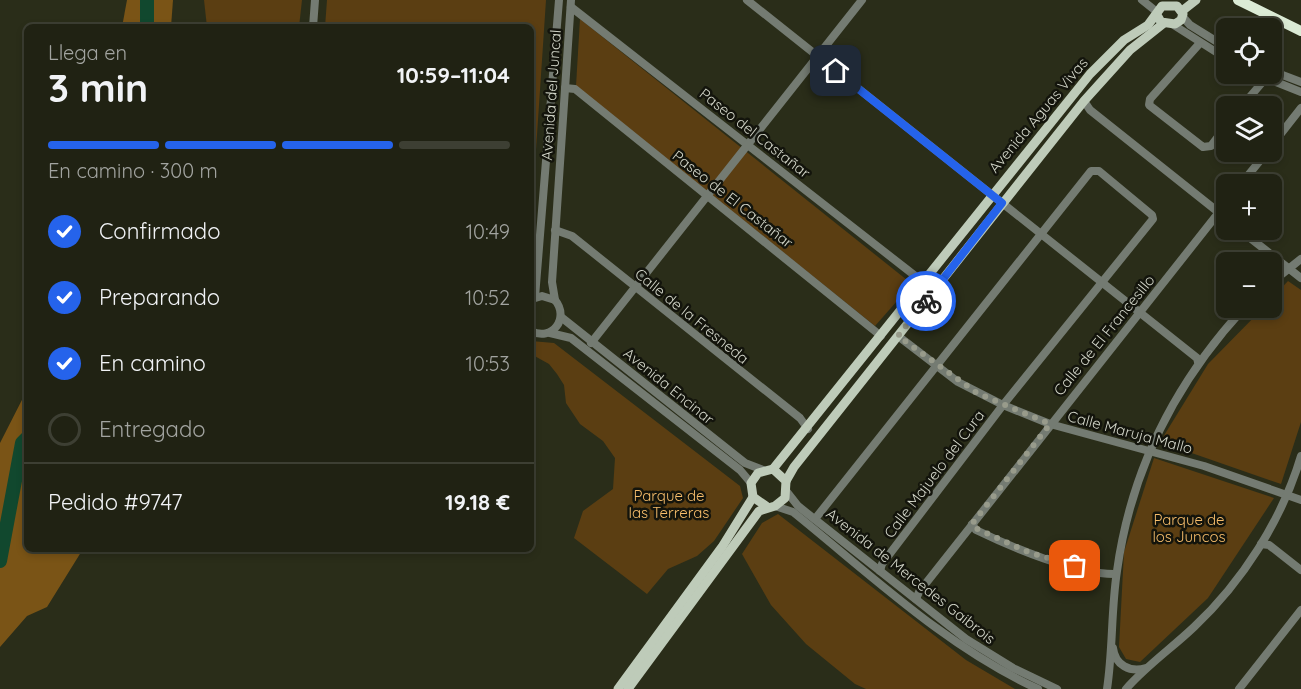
<!DOCTYPE html>
<html lang="es">
<head>
<meta charset="utf-8">
<style>
  :root { --surface:#202213; --page:#282a1c; --text:#f1f3f6; --muted:#a2a4a0; --line:#3d3f33; --accent:#2563eb }
  body { margin:0; font-family:Quicksand,sans-serif; background:var(--page); color:var(--text); height:100vh; display:flex; flex-direction:column; font-size:22px; white-space:nowrap }
  * { box-sizing:border-box; margin:0 }
  p { font-size:20px; color:var(--muted) }
  .icon { flex:none; width:33px; height:33px; fill:none; stroke:currentColor; stroke-width:2; stroke-linecap:round; stroke-linejoin:round }
  .map { position:relative; flex:1; overflow:hidden }
  .side { position:absolute; left:24px; top:24px; width:510px; height:528px; display:flex; flex-direction:column; background:var(--surface); border-radius:9px; box-shadow:0 3px 9px #0003,0 0 0 2px var(--line) }
  .side>* { flex:none }
  .fabs { position:absolute; left:1216px; top:18px; display:grid; gap:12px }
  .fabs a { display:grid; place-items:center; width:66px; height:66px; border-radius:9px; background:var(--surface); box-shadow:0 3px 9px #0003,0 0 0 2px var(--line); font-size:30px }
  .pin { position:absolute; display:grid; place-items:center; width:51px; height:51px; color:#fff; margin:-26px; border-radius:12px; box-shadow:0 3px 9px #0006 }
  .courier { position:absolute; display:grid; place-items:center; width:60px; height:60px; margin:-30px; border:4px solid #2563eb; border-radius:50%; background:#fff; color:#222; box-shadow:0 2px 8px #0007 }
  .headline em { font-style:normal; font-weight:700 }
  .headline div { display:flex; flex-direction:column-reverse }
  .headline { display:flex; align-items:center; justify-content:space-between; height:102px; padding:0 24px }
  h1 { font-size:39px; font-weight:700; line-height:45px }
  .bar { display:grid; grid-template-columns:repeat(4,1fr); gap:9px 6px; align-content:center; height:72px; padding:0 24px }
  .bar i { height:8px; border-radius:4px; background:var(--line) }
  .bar .selected { background:var(--accent) }
  .bar p { grid-column:span 4 }
  .line { display:flex; align-items:center; gap:15px; padding:0 24px; border-top:2px solid var(--line) }
  .line div { flex:1 }
  ol { padding:0 24px; list-style:none }
  li { display:flex; align-items:center; gap:18px; height:66px }
  li p { margin-inline-start:auto }
  li .icon { padding:6px; border-radius:50%; background:var(--accent); color:#fff; stroke-width:4 }
  li:last-child { color:var(--muted) }
  li i { width:33px; height:33px; border:3px solid var(--line); border-radius:50% }
  .map>svg:first-child { display:block }
  .green { fill:#5b3e12 }
  .forest { fill:#7a5416 }
  .lines { fill:none; stroke-linecap:round; stroke-linejoin:round }
  .river { stroke:#11482e; stroke-width:14 }
  .minor { stroke:#747b72; stroke-width:8 }
  .major { stroke:#becbb9; stroke-width:9 }
  .highway { stroke:#dbebd5; stroke-width:10 }
  .done { stroke:#989b8b; stroke-width:6; stroke-dasharray:0 10.8 }
  .route { stroke:#2563eb; stroke-width:8 }
  .labels { text-anchor:middle; dominant-baseline:central; stroke-width:5; stroke-linejoin:round; paint-order:stroke }
  .street-label { font-size:15px; fill:#d3d6c9; stroke:#13140c }
  .park-label { font-size:15px; fill:#f8be6b; stroke:#13140c }
</style>
</head>
<body>
<div class="map">
<svg width="1301" height="689" viewBox="0 0 1301 689">
  <rect width="100%" height="100%" fill="#2a2d19"/>
  <!-- green -->
  <g class="green">
    <path d="M204,0H302L299,27H207Z"/>
    <path d="M327,0H546L531,225V27H325Z"/>
    <path d="M580,19L912,284L875,326L576,86Z"/>
    <path d="M1288,281L1301,290V422L1281,484L1160,442L1208,364L1263,308H1272V298Z"/>
    <path d="M531,341L554,343L740,486L743,498L714,541L697,556L668,569L647,594L574,538L583,511L613,489L615,458L603,441L580,424L566,403L564,385L557,374L549,364L531,354Z"/>
    <path d="M1154,458L1274,498L1208,598L1140,662L1126,659L1119,647L1124,552Z"/>
    <path d="M778,514L966,660L1015,689H866L855,684L806,644L771,605L742,554L762,523Z"/>
  </g>
  <!-- forest -->
  <g class="forest">
    <path d="M127,0H173L171,27H122Z"/>
    <path d="M27,390V549H83L47,607L27,616L0,647V443Z"/>
  </g>
  <g class="lines">
    <!-- river -->
    <g class="river">
      <path d="M147,27V0"/>
      <path d="M0,561L22,443L27,438"/>
    </g>
    <!-- minor -->
    <g class="minor">
      <path d="M747,0L1197,358L1198,362"/>
      <path d="M1142,0L1157,12"/>
      <path d="M571,7L923,282"/>
      <path d="M1182,16L1190,25L1227,48"/>
      <path d="M1172,24L1227,59"/>
      <path d="M313,27L315,0"/>
      <path d="M1200,43L1150,99L1149,105L1203,147L1211,146L1227,125"/>
      <path d="M1272,71L1301,82"/>
      <path d="M1256,74L1301,92"/>
      <path d="M565,88L575,89L881,336"/>
      <path d="M1084,101L1090,110L1227,219"/>
      <path d="M1242,106L1266,78"/>
      <path d="M1272,145L1301,108"/>
      <path d="M1241,184L1267,152"/>
      <path d="M555,230L572,236L800,418L808,429"/>
      <path d="M1240,230L1301,278"/>
      <path d="M1272,282L1301,259"/>
      <path d="M535,297L559,0"/>
      <path d="M555,300L552,282L571,0"/>
      <path d="M561,317L745,463L763,470"/>
      <path d="M531,331C552,342 570,318 555,300L542,296L532,299"/>
      <path d="M550,333L571,338L740,470L751,483"/>
      <path d="M898,336L958,382L1003,405L1050,424L1204,466L1301,500"/>
      <path d="M591,343L862,0"/>
      <path d="M787,492L798,506L966,639L1013,668L1057,689"/>
      <path d="M775,506L793,512C870,574 946,647 1038,689"/>
      <path d="M815,519L1091,171H1099L1152,215L1153,219L1003,405L882,564L880,571"/>
      <path d="M972,524L976,530C1011,547 1077,575 1116,574"/>
      <path d="M1261,544L1269,545L1301,570"/>
      <path d="M916,599L919,592L1227,202"/>
      <path d="M1113,648C1115,665 1130,673 1146,668"/>
      <path d="M1107,689C1113,650 1111,610 1117,571C1131,469 1175,383 1244,308"/>
      <path d="M1126,689C1146,666 1172,648 1194,627C1242,582 1282,520 1301,456"/>
      <path d="M1239,689L1301,610"/>
    </g>
    <!-- major -->
    <g class="major">
      <path d="M1182,11L1196,0"/>
      <path d="M773,469L1090,74L1124,40L1148,25L1162,6H1177L1183,14L1181,20L1175,24L1161,22L1157,15"/>
      <path d="M786,481L794,467L1084,101L1130,50L1164,23"/>
      <path d="M618,689L722,547L753,497"/>
      <path d="M628,689L759,511L775,506L785,498L786,481L773,469L758,473L751,483L753,497L766,506"/>
    </g>
    <!-- highway -->
    <path class="highway" d="M1238,0L1301,31"/>
  </g>
  <g class="lines">
    <!-- done -->
    <path class="done" d="M926,301L898,336L977,393L1050,424L972,524L973,527L1028,552L1075,566"/>
    <!-- route -->
    <path class="route" d="M836,71L1002,203L926,301"/>
  </g>
  <g class="labels">
    <!-- street labels -->
    <g class="street-label">
      <text transform="translate(551 95) rotate(-86)">Avenida del Juncal</text>
      <text transform="translate(1038 115) rotate(-50)">Avenida Aguas Vivas</text>
      <text transform="translate(755 133) rotate(38)">Paseo del Castañar</text>
      <text transform="translate(733 199) rotate(38)">Paseo de El Castañar</text>
      <text transform="translate(692 316) rotate(39)">Calle de la Fresneda</text>
      <text transform="translate(1104 335) rotate(-51)">Calle de El Francesillo</text>
      <text transform="translate(669 386) rotate(39)">Avenida Encinar</text>
      <text transform="translate(1130 432) rotate(15)">Calle Maruja Mallo</text>
      <text transform="translate(934 474) rotate(-53)">Calle Majuelo del Cura</text>
      <text transform="translate(911 576) rotate(38)">Avenida de Mercedes Gaibrois</text>
    </g>
    <!-- park labels -->
    <g class="park-label">
      <text x="669" y="495">Parque de<tspan x="669" dy="17">las Terreras</tspan></text>
      <text x="1189" y="519">Parque de<tspan x="1189" dy="17">los Juncos</tspan></text>
    </g>
  </g>
</svg>
<div class="fabs">
<a><svg class="icon" aria-label="locate" viewBox="0 0 24 24"><circle cx="12" cy="12" r="6"/><path d="M12 2v4M12 18v4M2 12h4M18 12h4"/></svg></a>
<a><svg class="icon" aria-label="layers" viewBox="0 0 24 24"><path d="M12 4l9 5-9 5-9-5zM3 14l9 5 9-5"/></svg></a>
<a>+</a>
<a>−</a>
</div>
<div class="pin" style="left:1075px;top:566px;background:#ea580c"><svg class="icon" aria-label="bag" viewBox="0 0 24 24"><path d="M5 8h14l-1 12H6zM9 8a3 3 0 0 1 6 0"/></svg></div>
<div class="pin" style="left:836px;top:71px;background:#1f2937"><svg class="icon" aria-label="home" viewBox="0 0 24 24"><path d="M3 11l9-7 9 7M6 9v11h12V9"/></svg></div>
<div class="courier" style="left:926px;top:301px"><svg class="icon" aria-label="bike" viewBox="0 0 24 24"><circle cx="6" cy="16" r="4"/><circle cx="18" cy="16" r="4"/><path d="M6 16l4-8h5l3 8M10 8l3 8H6M13 5h3"/></svg></div>
<section class="side">
<div class="headline"><div><h1>3 min</h1><p>Llega en</p></div><em>10:59–11:04</em></div>
<div class="bar"><i class="selected"></i><i class="selected"></i><i class="selected"></i><i></i><p>En camino · 300 m</p></div>
<ol>
<li><svg class="icon" aria-label="check" viewBox="0 0 24 24"><path d="M5 12l5 5 9-10"/></svg>Confirmado<p>10:49</p></li>
<li><svg class="icon" aria-label="check" viewBox="0 0 24 24"><path d="M5 12l5 5 9-10"/></svg>Preparando<p>10:52</p></li>
<li><svg class="icon" aria-label="check" viewBox="0 0 24 24"><path d="M5 12l5 5 9-10"/></svg>En camino<p>10:53</p></li>
<li><i></i>Entregado</li>
</ol>
<div class="line" style="height:78px"><div>Pedido #9747</div><b>19.18 €</b></div>
</section>
</div>
</body>
</html>
